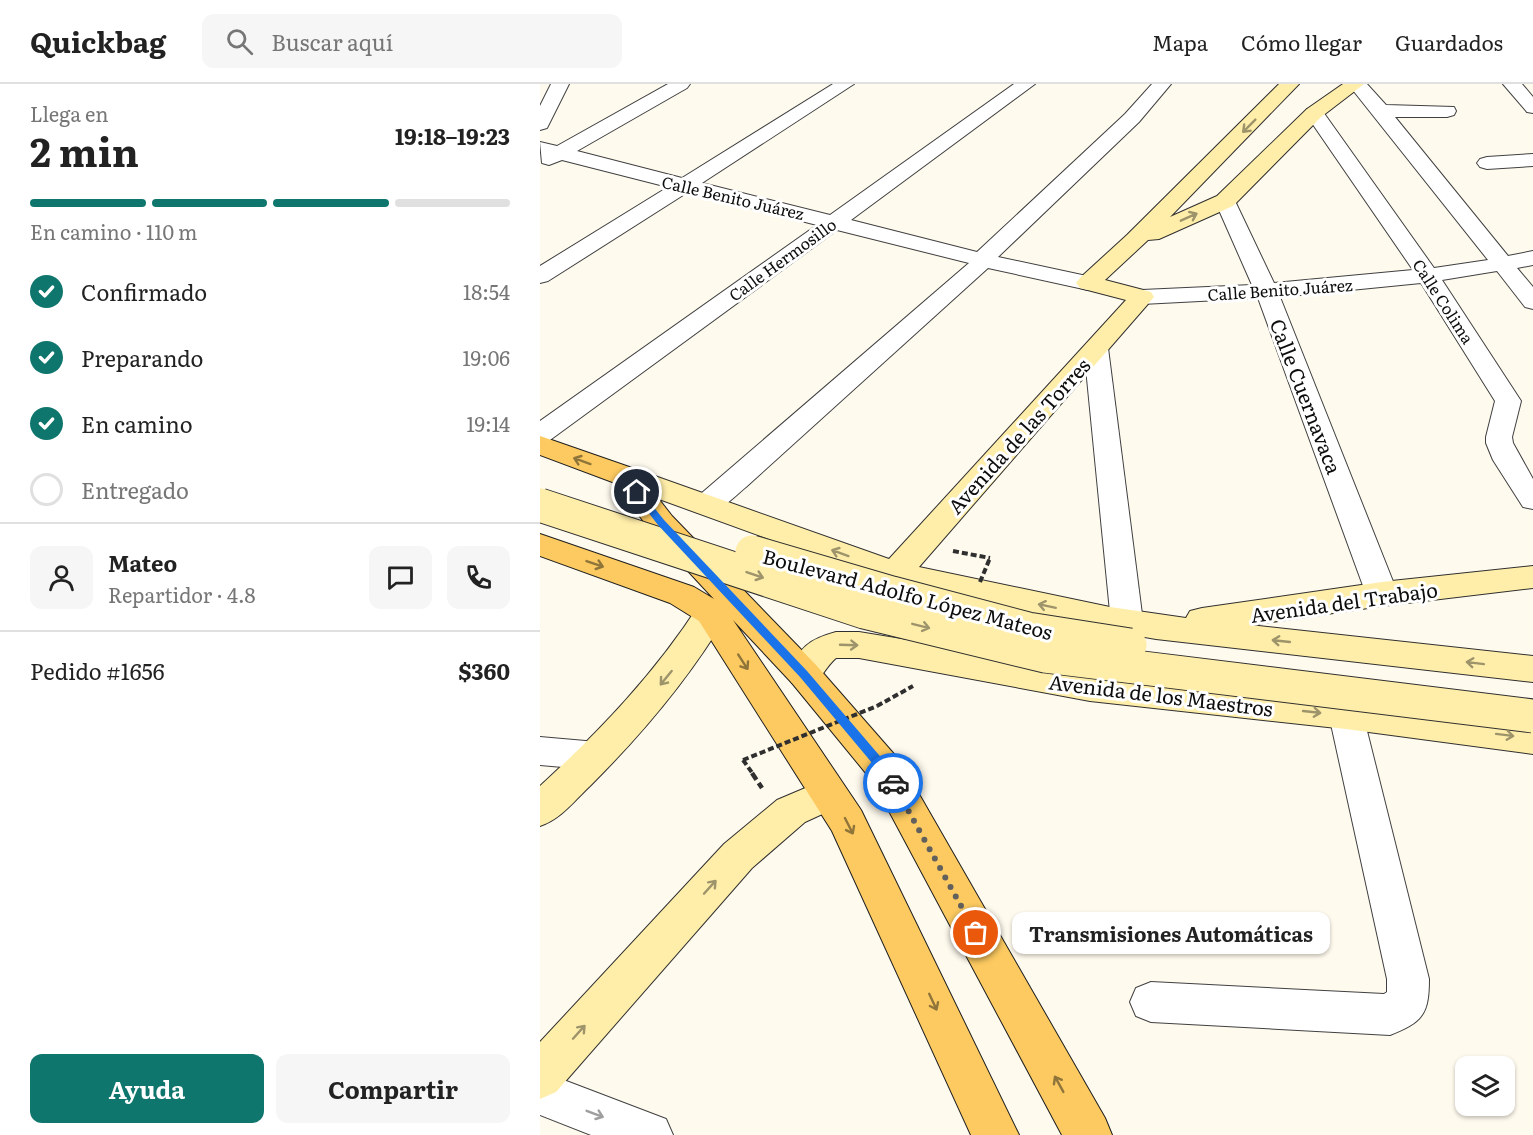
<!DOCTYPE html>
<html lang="es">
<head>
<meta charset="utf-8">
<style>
  :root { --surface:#fff; --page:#f6f6f6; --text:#222; --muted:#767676; --line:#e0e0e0; --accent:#0f766e }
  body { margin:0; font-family:Literata,serif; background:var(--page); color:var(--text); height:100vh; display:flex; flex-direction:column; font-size:22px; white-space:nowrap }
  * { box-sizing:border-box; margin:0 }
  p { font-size:20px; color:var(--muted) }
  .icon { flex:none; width:33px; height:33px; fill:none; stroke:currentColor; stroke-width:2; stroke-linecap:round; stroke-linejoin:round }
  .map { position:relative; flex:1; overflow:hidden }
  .side { display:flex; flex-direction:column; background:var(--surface); width:540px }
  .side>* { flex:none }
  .tools { position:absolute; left:915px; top:972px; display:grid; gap:12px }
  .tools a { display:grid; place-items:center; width:60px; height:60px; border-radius:12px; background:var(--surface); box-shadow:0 2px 4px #0004; font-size:30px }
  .pin { position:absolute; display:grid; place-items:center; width:51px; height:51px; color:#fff; margin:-26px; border:3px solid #fff; border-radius:50%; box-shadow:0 2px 6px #0007 }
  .courier { position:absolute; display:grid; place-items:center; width:60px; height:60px; margin:-30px; border:4px solid #1a73e8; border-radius:50%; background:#fff; color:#222; box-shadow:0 2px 8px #0007 }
  .bubble { position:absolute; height:42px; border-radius:12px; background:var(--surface); box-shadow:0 2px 4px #0004; font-size:20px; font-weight:700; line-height:42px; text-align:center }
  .summary em { font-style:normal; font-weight:700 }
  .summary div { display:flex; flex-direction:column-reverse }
  .summary { display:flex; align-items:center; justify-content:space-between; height:102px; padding:0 30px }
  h1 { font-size:39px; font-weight:700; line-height:45px }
  .bar { display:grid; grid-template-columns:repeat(4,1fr); gap:9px 6px; align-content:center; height:72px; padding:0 30px }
  .bar i { height:8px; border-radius:4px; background:var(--line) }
  .bar .on { background:var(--accent) }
  .bar p { grid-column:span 4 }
  .line { display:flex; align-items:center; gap:15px; padding:0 30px; border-top:2px solid var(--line) }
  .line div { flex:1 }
  .round { display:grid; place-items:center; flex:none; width:63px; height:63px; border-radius:12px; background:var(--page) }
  ol { padding:0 30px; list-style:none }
  li { display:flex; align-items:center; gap:18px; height:66px }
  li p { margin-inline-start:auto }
  li .icon { padding:6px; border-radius:50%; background:var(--accent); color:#fff; stroke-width:4 }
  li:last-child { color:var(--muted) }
  li i { width:33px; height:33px; border:3px solid var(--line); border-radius:50% }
  .button { display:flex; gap:12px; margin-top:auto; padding:12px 30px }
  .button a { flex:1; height:69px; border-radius:12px; background:var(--accent); color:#fff; font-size:24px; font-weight:700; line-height:69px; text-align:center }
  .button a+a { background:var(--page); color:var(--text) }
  header { display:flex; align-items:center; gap:36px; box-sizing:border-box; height:84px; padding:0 30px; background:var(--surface); border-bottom:2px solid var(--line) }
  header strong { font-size:28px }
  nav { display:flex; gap:33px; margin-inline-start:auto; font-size:21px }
  .search { width:420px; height:54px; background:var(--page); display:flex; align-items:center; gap:15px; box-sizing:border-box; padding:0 21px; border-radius:12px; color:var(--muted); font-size:22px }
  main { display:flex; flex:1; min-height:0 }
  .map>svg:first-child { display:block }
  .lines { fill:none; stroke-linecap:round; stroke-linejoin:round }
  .street-casing { stroke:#404040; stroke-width:2 }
  .secondary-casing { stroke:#2f2f2f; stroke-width:2 }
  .primary-casing { stroke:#1e1e1e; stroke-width:2 }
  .path-far1 { stroke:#2f2f2f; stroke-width:4; stroke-dasharray:6 3; stroke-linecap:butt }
  .path { stroke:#2f2f2f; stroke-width:4.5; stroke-dasharray:8 4; stroke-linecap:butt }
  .street { fill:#fff; fill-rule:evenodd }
  .secondary { fill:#ffeea9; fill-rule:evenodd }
  .primary { fill:#fcca60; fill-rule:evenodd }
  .secondary-bridge-casing { stroke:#2f2f2f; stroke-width:35; stroke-linecap:butt }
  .path-bridge { stroke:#2f2f2f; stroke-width:4; stroke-dasharray:6 3; stroke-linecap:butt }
  .secondary-bridge { stroke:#ffeea9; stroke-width:33 }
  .oneway { stroke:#9e946b }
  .oneway2 { stroke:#90753b }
  .oneway3 { stroke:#9e9e9e }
  .route { fill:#1a73e8 }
  .done { stroke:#62605c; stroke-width:6; stroke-dasharray:0 10.8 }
  .labels { text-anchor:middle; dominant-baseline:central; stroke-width:6; stroke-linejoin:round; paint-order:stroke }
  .far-street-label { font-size:16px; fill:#0d0d0d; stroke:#fff }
  .street-label { font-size:20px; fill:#0d0d0d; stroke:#fff }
</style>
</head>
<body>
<header>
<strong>Quickbag</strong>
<div class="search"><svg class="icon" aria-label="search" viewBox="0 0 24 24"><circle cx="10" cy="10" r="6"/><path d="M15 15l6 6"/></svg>Buscar aquí</div>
<nav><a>Mapa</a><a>Cómo llegar</a><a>Guardados</a></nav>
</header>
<main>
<section class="side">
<div class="summary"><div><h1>2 min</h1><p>Llega en</p></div><em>19:18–19:23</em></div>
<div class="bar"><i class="on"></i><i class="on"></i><i class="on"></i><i></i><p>En camino · 110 m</p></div>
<ol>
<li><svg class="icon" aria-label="check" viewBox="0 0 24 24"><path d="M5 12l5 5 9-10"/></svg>Confirmado<p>18:54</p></li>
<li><svg class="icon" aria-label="check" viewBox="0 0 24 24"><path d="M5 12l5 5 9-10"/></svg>Preparando<p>19:06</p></li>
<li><svg class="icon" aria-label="check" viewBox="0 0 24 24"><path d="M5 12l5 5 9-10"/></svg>En camino<p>19:14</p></li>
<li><i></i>Entregado</li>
</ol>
<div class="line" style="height:108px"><a class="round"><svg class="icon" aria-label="person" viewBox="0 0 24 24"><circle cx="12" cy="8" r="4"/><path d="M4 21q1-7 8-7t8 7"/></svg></a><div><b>Mateo</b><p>Repartidor · 4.8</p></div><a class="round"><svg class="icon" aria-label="chat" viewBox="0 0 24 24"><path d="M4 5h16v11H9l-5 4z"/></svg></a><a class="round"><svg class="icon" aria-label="phone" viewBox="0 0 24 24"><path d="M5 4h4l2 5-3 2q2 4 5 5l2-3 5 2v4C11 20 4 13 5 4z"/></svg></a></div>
<div class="line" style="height:78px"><div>Pedido #1656</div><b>$360</b></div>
<div class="button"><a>Ayuda</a><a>Compartir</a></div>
</section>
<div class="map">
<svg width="993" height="1051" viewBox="0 0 993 1051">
  <rect width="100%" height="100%" fill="#fffaee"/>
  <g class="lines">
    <defs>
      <g id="street">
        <path d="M11,0H29L7,44L0,46V22Z"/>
        <path d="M128,0H150L147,4L37,67L142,94L293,0H314L162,99L290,131L474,0H495L311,136L437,168L585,30L612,0H631L599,38L458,173L556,194L559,199L556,204L548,206L448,184L206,403C190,416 177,433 156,428L152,421L156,414L429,179L297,146L10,356L0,358V337L277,141L148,108L8,197L0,199V182L128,103L22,76L9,81L2,79L0,58L17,62Z"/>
        <path d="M808,0H827L846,21L914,23L916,27L914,31L907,33H855L968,172L993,167V181L977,184L993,203V225L985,223L957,187L902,196L981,317L972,353L973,359L993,395V425L983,423L953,376L946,359V353L955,317L881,199L740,213L858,510L853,518L842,521L831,518L826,510L718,214L602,220L594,218L590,213L594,208L602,206L712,201L675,117L678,113L685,111L692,113L695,117L734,199L873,186L765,29L767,25H781L894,184L948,176Z"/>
        <path d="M963,0H982L993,13V29L987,28Z"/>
        <path d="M993,70V82L947,85L940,83L937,79L940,75L947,73Z"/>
        <path d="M556,257L565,259L568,264L603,538L598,546L587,550L576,546L571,538L544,264L547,259Z"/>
        <path d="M806,618L818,622L823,631L889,895C889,930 883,938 850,951L611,938L596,932L590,918L596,904L611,898L844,910L847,908V895L789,631L794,622Z"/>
        <path d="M0,653L57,658L69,662L75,672L69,682L57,686L0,681Z"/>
        <path d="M0,987L126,1035L133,1051H51L0,1031Z"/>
      </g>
      <g id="secondary">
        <path d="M739,0H759L630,133L677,112L767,25L803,0H824L781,33L693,122L619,155L608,156L565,196L611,208L614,213L379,483L570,523L646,534L650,527L662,524L842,498L993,482V504L842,522L710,541L993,572V598L616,555L570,547L344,497L75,399L70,392L75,385L85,383L95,385L349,475L586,216L540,204L536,199L540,194L587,151Z"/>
        <path d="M171,517L183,521L188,529C150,594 102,650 50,702C34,717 21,735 0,742V702C60,647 115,589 159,521Z"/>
        <path d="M296,548H319L398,561L550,591L806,617L993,640V670L806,645L550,617L319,574H296C279,589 280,608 252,599L247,590C261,563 267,556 296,548Z"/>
        <path d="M289,694L302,699L308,710L302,721L265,738L212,784L16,1008L0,1015V958L184,760L237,716Z"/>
      </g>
      <path id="primary" d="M0,352L95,385L132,432L276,581L360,677L565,1034L572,1051H522L334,699L252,599L193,536L321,726L479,1051H431L292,747L159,537L130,519L0,472V450L154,503L174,515L110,446L75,399L0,371Z"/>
    </defs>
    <!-- street casing -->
    <use href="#street" class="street-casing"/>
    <!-- secondary casing -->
    <use href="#secondary" class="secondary-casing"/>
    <!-- primary casing -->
    <use href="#primary" class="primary-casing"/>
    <!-- path-far1 -->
    <g class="path-far1">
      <path d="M413,467L450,474"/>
      <path d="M337,622L373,602"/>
      <path d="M203,676L213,690"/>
    </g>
    <!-- path -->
    <path class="path" d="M212,689L222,704"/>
    <!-- street -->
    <use href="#street" class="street"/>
    <!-- secondary -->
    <use href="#secondary" class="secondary"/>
    <!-- primary -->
    <use href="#primary" class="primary"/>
    <defs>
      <g id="secondary-bridge">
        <path d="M0,421L324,528L505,572L993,632"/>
        <path d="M212,468L352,509L488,545L590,561"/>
      </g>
    </defs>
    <!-- secondary-bridge casing -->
    <use href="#secondary-bridge" class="secondary-bridge-casing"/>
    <!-- path-bridge -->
    <g class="path-bridge">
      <path d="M440,498L450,474"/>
      <path d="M203,676L337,622"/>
    </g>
    <!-- secondary-bridge -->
    <use href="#secondary-bridge" class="secondary-bridge"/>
  </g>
  <!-- one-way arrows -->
  <defs><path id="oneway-shaft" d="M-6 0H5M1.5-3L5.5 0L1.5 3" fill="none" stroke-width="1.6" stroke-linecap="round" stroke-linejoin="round" transform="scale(1.5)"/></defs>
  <g class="oneway">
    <use href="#oneway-shaft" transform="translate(709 42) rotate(135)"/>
    <use href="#oneway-shaft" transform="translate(649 133) rotate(-24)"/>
    <use href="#oneway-shaft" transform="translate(300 469) rotate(-160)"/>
    <use href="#oneway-shaft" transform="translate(215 491) rotate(19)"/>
    <use href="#oneway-shaft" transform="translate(507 522) rotate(-168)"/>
    <use href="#oneway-shaft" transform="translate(381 542) rotate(14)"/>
    <use href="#oneway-shaft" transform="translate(741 557) rotate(-174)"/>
    <use href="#oneway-shaft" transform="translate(309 561) rotate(2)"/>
    <use href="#oneway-shaft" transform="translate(935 579) rotate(-173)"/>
    <use href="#oneway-shaft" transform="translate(126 594) rotate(129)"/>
    <use href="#oneway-shaft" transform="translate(772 628) rotate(6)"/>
    <use href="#oneway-shaft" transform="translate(965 651) rotate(7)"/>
    <use href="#oneway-shaft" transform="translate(170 803) rotate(-48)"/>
    <use href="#oneway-shaft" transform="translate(39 948) rotate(-48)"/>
  </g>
  <g class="oneway2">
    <use href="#oneway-shaft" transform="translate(42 377) rotate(-160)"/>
    <use href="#oneway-shaft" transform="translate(55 480) rotate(19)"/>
    <use href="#oneway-shaft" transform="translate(203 578) rotate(57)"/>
    <use href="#oneway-shaft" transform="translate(309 742) rotate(63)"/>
    <use href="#oneway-shaft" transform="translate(393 918) rotate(65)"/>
    <use href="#oneway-shaft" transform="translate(519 1000) rotate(-119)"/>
  </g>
  <use class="oneway3" href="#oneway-shaft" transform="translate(55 1030) rotate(21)"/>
  <!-- route -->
  <path class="route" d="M94,406H100L124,436L267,587L351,685L359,699L357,702H349L343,692L260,593L118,441L94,410Z"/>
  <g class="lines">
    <!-- done -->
    <path class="done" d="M353,699L436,849"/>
  </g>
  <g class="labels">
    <!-- far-street labels -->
    <g class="far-street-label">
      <text transform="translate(193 113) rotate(13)">Calle Benito Juárez</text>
      <text transform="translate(242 175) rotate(-36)">Calle Hermosillo</text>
      <text transform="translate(740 205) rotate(-4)">Calle Benito Juárez</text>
      <text transform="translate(904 217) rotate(57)">Calle Colima</text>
    </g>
    <!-- street labels -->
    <g class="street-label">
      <text transform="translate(767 312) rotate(69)">Calle Cuernavaca</text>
      <text transform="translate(478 351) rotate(-48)">Avenida de las Torres</text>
      <text transform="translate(368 509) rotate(15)">Boulevard Adolfo López Mateos</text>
      <text transform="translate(804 517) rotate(-8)">Avenida del Trabajo</text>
      <text transform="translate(621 610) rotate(7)">Avenida de los Maestros</text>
    </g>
  </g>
</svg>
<div class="tools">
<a><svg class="icon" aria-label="layers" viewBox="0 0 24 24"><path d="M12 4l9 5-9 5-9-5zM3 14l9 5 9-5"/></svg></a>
</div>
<div class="pin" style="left:436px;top:849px;background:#ea580c"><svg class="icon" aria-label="bag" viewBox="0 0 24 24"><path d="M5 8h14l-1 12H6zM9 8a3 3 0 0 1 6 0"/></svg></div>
<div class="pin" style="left:97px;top:408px;background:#1f2937"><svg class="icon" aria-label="home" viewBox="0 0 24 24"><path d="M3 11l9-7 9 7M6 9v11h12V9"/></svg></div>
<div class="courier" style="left:353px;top:699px"><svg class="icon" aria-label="car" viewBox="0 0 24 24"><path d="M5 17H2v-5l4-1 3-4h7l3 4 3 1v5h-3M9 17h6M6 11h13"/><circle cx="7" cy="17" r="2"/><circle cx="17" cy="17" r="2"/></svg></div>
<div class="bubble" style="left:472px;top:828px;width:318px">Transmisiones Automáticas</div>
</div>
</main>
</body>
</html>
